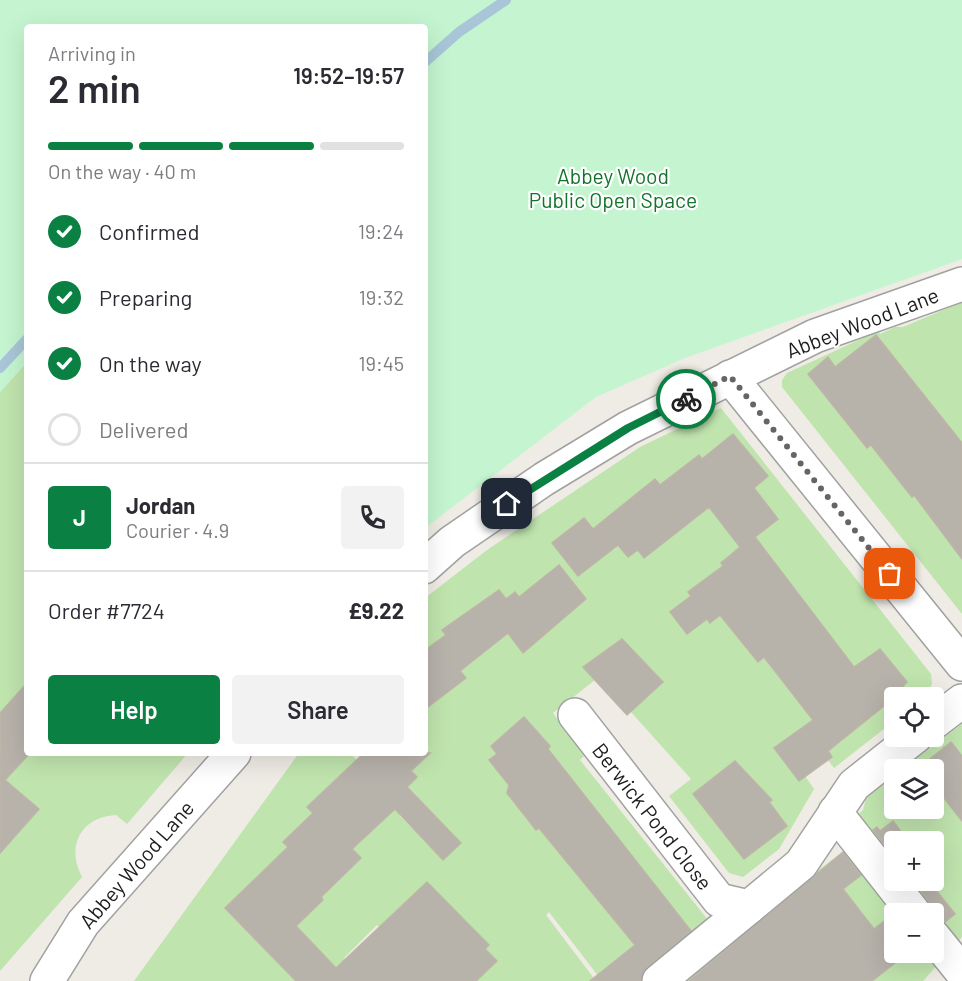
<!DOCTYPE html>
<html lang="en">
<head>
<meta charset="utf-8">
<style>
  :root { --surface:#fff; --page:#f2f2f3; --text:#2b2b33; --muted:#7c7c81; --line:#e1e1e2; --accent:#0b8043 }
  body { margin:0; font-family:Barlow,sans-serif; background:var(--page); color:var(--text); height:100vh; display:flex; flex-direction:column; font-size:22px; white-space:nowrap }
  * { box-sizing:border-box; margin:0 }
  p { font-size:20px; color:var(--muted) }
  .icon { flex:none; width:33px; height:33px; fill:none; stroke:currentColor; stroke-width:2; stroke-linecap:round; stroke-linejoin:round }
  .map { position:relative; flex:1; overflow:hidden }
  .sheet { position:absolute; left:24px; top:24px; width:404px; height:732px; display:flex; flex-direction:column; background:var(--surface); border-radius:6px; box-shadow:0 6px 24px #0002 }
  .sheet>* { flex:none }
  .tools { position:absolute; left:884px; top:687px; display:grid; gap:12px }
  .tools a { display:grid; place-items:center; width:60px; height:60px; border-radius:6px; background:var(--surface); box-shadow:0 6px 24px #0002; font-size:30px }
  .pin { position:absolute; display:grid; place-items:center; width:51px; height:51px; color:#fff; margin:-26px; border-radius:12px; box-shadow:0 3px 9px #0006 }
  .courier { position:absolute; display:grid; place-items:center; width:60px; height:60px; margin:-30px; border:4px solid #0b8043; border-radius:50%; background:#fff; color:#222; box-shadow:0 2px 8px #0007 }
  .headline em { font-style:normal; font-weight:600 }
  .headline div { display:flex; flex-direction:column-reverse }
  .headline { display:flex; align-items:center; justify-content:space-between; height:102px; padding:0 24px }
  h1 { font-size:39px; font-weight:600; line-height:45px }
  .bar { display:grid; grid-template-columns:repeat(4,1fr); gap:9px 6px; align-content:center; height:72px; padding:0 24px }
  .bar i { height:8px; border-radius:4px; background:var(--line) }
  .bar .selected { background:var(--accent) }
  .bar p { grid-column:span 4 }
  .line { display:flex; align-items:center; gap:15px; padding:0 24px; border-top:2px solid var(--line) }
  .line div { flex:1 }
  .round { display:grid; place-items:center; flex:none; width:63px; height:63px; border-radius:6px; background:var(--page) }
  ol { padding:0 24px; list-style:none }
  li { display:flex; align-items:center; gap:18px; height:66px }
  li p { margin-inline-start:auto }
  li .icon { padding:6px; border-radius:50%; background:var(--accent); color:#fff; stroke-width:4 }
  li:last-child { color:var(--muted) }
  li i { width:33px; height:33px; border:3px solid var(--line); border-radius:50% }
  .cta { display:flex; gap:12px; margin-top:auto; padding:12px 24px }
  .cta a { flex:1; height:69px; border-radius:6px; background:var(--accent); color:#fff; font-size:24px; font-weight:600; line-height:69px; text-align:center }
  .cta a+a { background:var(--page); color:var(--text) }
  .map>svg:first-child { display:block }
  .grass { fill:#c0e4ae }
  .park { fill:#c4f5d0 }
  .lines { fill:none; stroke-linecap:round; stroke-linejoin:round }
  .stream { stroke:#a8c6d8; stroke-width:10 }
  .building { fill:#b7b2aa; stroke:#beb5a8; stroke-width:1.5 }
  .minor-casing { stroke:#a1a1a1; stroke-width:36 }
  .minor { stroke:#fff; stroke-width:33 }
  .done { stroke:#666563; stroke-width:6; stroke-dasharray:0 10.8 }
  .route { stroke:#0b8043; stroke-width:8 }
  .labels { text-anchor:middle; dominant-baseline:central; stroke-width:4.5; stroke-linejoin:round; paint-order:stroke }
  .park-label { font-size:21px; fill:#14732b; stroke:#fff }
  .street-label { font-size:21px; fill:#1d1d1d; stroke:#fff }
</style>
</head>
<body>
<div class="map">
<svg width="962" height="981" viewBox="0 0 962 981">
  <rect width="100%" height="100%" fill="#eeece4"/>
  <!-- grass -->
  <g class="grass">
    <path d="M962,302V614L782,387V380L787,373L878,331L880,334L895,327H903Z"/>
    <path d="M27,362V753H188L127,824L116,815C80,817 66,847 82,877L0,971V392Z"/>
    <path d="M721,408L931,674L932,684L924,697L894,698V721L834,768L828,760L805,776L814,789L779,849L743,877L729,873L669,796L691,779L631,712L627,715L595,680L553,713L584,756L580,760L712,925L641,981H602L549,912L546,915L596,981H431L377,925L344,958L366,981H134L299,753H350L405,810L400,816L423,839L441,823L421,802L398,784L424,753L425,598L487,550L640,447Z"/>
    <path d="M962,724V937L954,945L933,919V914L929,913L902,881L933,880V842H894V870L853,819L863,810L866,798L894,776V808H933V770L902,769Z"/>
    <path d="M848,848L894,914V952L931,953L939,963L923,981H681L782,897Z"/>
  </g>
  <!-- park -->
  <path class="park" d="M0,0H962V259L685,358L596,397L425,528L424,27H27V362L0,392Z"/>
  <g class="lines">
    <!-- stream -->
    <g class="stream">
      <path d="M424,63L459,32L506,0"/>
      <path d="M0,368L27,339"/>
    </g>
  </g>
  <!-- building -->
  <g class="building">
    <path d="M876,335L962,443V559L914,495L912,497L871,445L867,448L808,374L828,357L835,367Z"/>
    <path d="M733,434L768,476L754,488L778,519L755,537L854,667L880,649L907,682L903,686L913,698H894L828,751L832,757L799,781L774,748L813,720L764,657L758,662L720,615L710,623L707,619L687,634L670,612L691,596L688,592L723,566L721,563L740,547L709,507L644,558L638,550L628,557L618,545L578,576L552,543L584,518L593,529L655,479L660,485L699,455L702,459Z"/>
    <path d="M559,565L586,599L523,653L508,633L460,671L466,678L424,710V651L446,635L442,630L499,590L506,599L515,592L519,597Z"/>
    <path d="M622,639L663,682L627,715L583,667Z"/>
    <path d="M27,683V753H30L5,780L39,809L0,853V713Z"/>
    <path d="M524,717L550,746L548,749L691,931L647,967L641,981H590L635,945L539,828L536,830L507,793L509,785L489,760L497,754L491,746Z"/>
    <path d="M951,742L962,756V821L933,784V770H922L920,767Z"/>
    <path d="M364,753H430L411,771L417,777L407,787L461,843L443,860L395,809L352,849L361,858L321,897L323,900L296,926L336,968L427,882L489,945L485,949L497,961L476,981H296L225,908L288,847L283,842L313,813L307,807Z"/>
    <path d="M735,761L772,800L769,802L787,826L744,859L693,794Z"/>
    <path d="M893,821L909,842H894V857L873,830L877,827L880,831Z"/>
    <path d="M843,852L861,875L843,889L874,929L892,915L894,952H909L872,981H689Z"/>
    <path d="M933,872L942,884L935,889L955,914L945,922L933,918L930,903L913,880H933Z"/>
  </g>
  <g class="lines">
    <defs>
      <g id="minor">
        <path d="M730,377L962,664"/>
        <path d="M424,567L452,542L544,479L628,428L815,336L962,284"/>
        <path d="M575,715L719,900L749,907L801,864L854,785L916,736"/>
        <path d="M933,723L962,701"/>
        <path d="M835,812L915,914"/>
        <path d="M933,936L962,972"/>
        <path d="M47,981L83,923L234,753"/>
        <path d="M659,981L749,907"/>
      </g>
    </defs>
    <!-- minor casing -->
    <use href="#minor" class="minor-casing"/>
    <!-- minor -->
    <use href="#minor" class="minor"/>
  </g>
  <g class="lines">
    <!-- done -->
    <path class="done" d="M686,399L730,376L890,574"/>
    <!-- route -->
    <path class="route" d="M507,504L628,428L686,399"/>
  </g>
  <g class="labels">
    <!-- park labels -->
    <g class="park-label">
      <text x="613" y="175">Abbey Wood<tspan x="613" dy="24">Public Open Space</tspan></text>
    </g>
    <!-- street labels -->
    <g class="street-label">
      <text transform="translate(862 322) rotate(-21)">Abbey Wood Lane</text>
      <text transform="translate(653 816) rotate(52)">Berwick Pond Close</text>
      <text transform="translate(136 864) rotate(-49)">Abbey Wood Lane</text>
    </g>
  </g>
</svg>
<div class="tools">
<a><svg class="icon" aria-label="locate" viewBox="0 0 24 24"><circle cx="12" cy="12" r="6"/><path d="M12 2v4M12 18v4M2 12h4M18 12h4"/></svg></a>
<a><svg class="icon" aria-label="layers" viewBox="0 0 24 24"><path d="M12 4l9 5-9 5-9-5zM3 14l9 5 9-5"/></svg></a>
<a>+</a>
<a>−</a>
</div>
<div class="pin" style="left:890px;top:574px;background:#ea580c"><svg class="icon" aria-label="bag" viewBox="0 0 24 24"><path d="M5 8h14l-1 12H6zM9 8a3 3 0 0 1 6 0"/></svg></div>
<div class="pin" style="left:507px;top:504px;background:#1f2937"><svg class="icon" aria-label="home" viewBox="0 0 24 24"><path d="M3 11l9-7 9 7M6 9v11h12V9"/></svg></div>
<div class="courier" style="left:686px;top:399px"><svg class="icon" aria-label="bike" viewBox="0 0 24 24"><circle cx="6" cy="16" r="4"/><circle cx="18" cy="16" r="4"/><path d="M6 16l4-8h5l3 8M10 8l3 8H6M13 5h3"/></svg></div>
<section class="sheet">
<div class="headline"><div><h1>2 min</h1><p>Arriving in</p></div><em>19:52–19:57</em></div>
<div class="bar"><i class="selected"></i><i class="selected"></i><i class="selected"></i><i></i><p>On the way · 40 m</p></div>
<ol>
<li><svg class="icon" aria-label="check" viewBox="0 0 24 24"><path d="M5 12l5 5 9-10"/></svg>Confirmed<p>19:24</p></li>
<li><svg class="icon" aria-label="check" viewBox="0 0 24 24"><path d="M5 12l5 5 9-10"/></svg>Preparing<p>19:32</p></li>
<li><svg class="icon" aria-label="check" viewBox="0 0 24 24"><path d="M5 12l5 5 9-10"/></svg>On the way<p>19:45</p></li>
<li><i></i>Delivered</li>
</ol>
<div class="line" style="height:108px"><b class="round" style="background:var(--accent);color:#fff">J</b><div><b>Jordan</b><p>Courier · 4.9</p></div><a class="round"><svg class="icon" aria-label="phone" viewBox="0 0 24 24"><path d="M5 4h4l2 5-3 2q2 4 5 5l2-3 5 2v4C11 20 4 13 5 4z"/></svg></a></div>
<div class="line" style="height:78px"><div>Order #7724</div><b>£9.22</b></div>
<div class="cta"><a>Help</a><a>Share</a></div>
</section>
</div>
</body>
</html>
